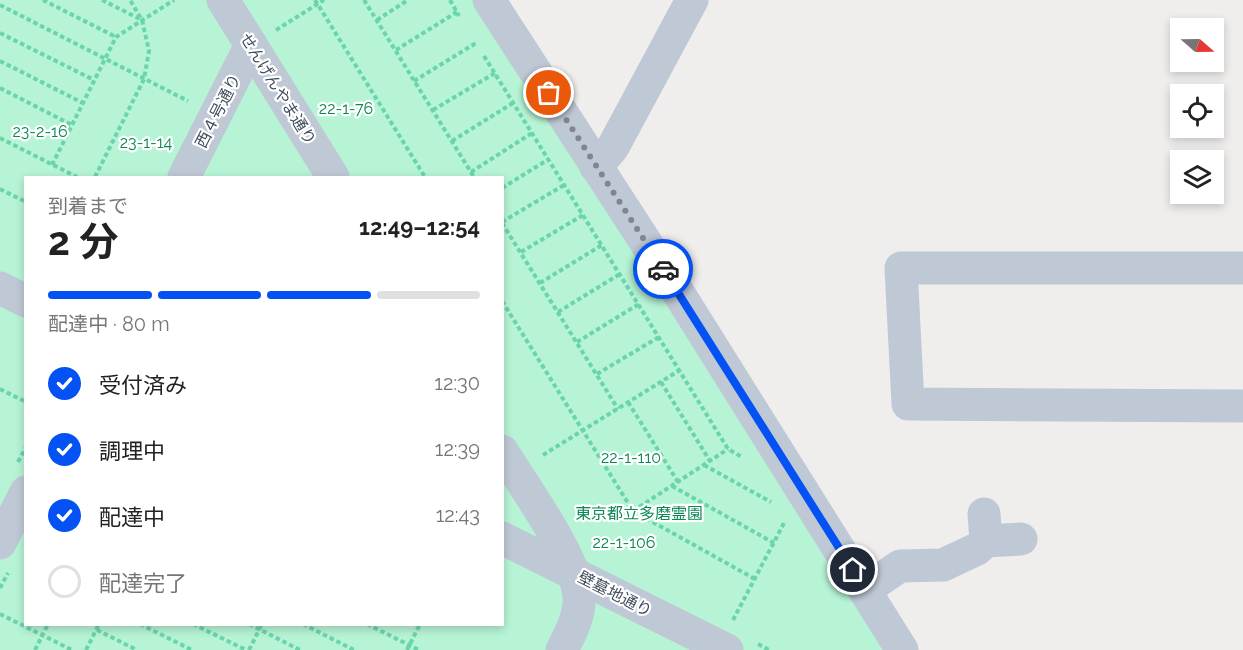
<!DOCTYPE html>
<html lang="ja">
<head>
<meta charset="utf-8">
<style>
  :root { --surface:#fff; --page:#f2f2f2; --text:#222; --muted:#767676; --line:#e0e0e0; --accent:#0452f3 }
  body { margin:0; font-family:Raleway,"Noto Sans JP",sans-serif; background:var(--page); color:var(--text); height:100vh; display:flex; flex-direction:column; font-size:22px; white-space:nowrap }
  * { box-sizing:border-box; margin:0 }
  p { font-size:20px; color:var(--muted) }
  .icon { flex:none; width:33px; height:33px; fill:none; stroke:currentColor; stroke-width:2; stroke-linecap:round; stroke-linejoin:round }
  .map { position:relative; flex:1; overflow:hidden }
  .sheet { position:absolute; left:24px; top:176px; width:480px; height:450px; display:flex; flex-direction:column; background:var(--surface); border-radius:0px; box-shadow:0 3px 9px #0003 }
  .sheet>* { flex:none }
  .needle { width:39px; rotate:110deg }
  .buttons { position:absolute; left:1170px; top:18px; display:grid; gap:12px }
  .buttons a { display:grid; place-items:center; width:54px; height:54px; border-radius:0px; background:var(--surface); box-shadow:0 3px 9px #0003; font-size:30px }
  .pin { position:absolute; display:grid; place-items:center; width:51px; height:51px; color:#fff; margin:-26px; border:3px solid #fff; border-radius:50%; box-shadow:0 2px 6px #0007 }
  .courier { position:absolute; display:grid; place-items:center; width:60px; height:60px; margin:-30px; border:4px solid #0452f3; border-radius:50%; background:#fff; color:#222; box-shadow:0 2px 8px #0007 }
  .overview em { font-style:normal; font-weight:700 }
  .overview div { display:flex; flex-direction:column-reverse }
  .overview { display:flex; align-items:center; justify-content:space-between; height:102px; padding:0 24px }
  h1 { font-size:39px; font-weight:700; line-height:45px }
  .bar { display:grid; grid-template-columns:repeat(4,1fr); gap:9px 6px; align-content:center; height:72px; padding:0 24px }
  .bar i { height:8px; border-radius:4px; background:var(--line) }
  .bar .active { background:var(--accent) }
  .bar p { grid-column:span 4 }
  ol { padding:0 24px; list-style:none }
  li { display:flex; align-items:center; gap:18px; height:66px }
  li p { margin-inline-start:auto }
  li .icon { padding:6px; border-radius:50%; background:var(--accent); color:#fff; stroke-width:4 }
  li:last-child { color:var(--muted) }
  li i { width:33px; height:33px; border:3px solid var(--line); border-radius:50% }
  .map>svg:first-child { display:block }
  .green { fill:#b6f4d5; fill-rule:evenodd }
  .lines { fill:none; stroke-linecap:round; stroke-linejoin:round }
  .path { stroke:#6ad5ad; stroke-width:4; stroke-dasharray:4.5 3; stroke-linecap:butt }
  .minor { stroke:#bfc8d5; stroke-width:33 }
  .done { stroke:#80868f; stroke-width:6; stroke-dasharray:0 10.8 }
  .route { stroke:#0452f3; stroke-width:8 }
  .labels { text-anchor:middle; dominant-baseline:central; stroke-width:4.5; stroke-linejoin:round; paint-order:stroke }
  .street-label { font-size:16px; fill:#434e5d; stroke:#fff }
  .park-label { font-size:16px; fill:#0c8657; stroke:#fff }
</style>
</head>
<body>
<div class="map">
<svg width="1243" height="650" viewBox="0 0 1243 650">
  <rect width="100%" height="100%" fill="#f0eded"/>
  <!-- green -->
  <path class="green" d="M0,0H474L886,650H0ZM26,177H502V624H26Z"/>
  <g class="lines">
    <!-- path -->
    <g class="path">
      <path d="M43,0L116,37"/>
      <path d="M102,0L142,20"/>
      <path d="M315,0L425,177"/>
      <path d="M364,0L474,177"/>
      <path d="M450,0L459,16"/>
      <path d="M0,5L188,101"/>
      <path d="M377,20L408,0"/>
      <path d="M276,30L324,0"/>
      <path d="M0,33L94,80"/>
      <path d="M396,50L457,12"/>
      <path d="M484,56L728,449L742,457"/>
      <path d="M0,61L83,103"/>
      <path d="M414,81L476,43"/>
      <path d="M0,88L72,125"/>
      <path d="M433,110L495,73"/>
      <path d="M0,138L77,177"/>
      <path d="M452,141L513,103"/>
      <path d="M52,165L116,37L174,0"/>
      <path d="M471,172L532,133"/>
      <path d="M95,177L144,79L149,51L142,20L130,0"/>
      <path d="M502,188L549,159"/>
      <path d="M0,189L26,202"/>
      <path d="M502,222L564,185"/>
      <path d="M502,223L618,409"/>
      <path d="M521,252L583,215"/>
      <path d="M540,283L602,245"/>
      <path d="M502,301L633,511L755,579"/>
      <path d="M558,312L620,274"/>
      <path d="M577,342L639,304"/>
      <path d="M597,374L659,337"/>
      <path d="M661,382L710,461"/>
      <path d="M0,389L26,402"/>
      <path d="M628,402L678,482"/>
      <path d="M543,455L680,370"/>
      <path d="M18,462L26,447"/>
      <path d="M704,465L771,502"/>
      <path d="M672,486L774,543"/>
      <path d="M633,511L728,449"/>
      <path d="M0,588L8,573"/>
      <path d="M0,614L72,650"/>
      <path d="M733,620L784,523"/>
      <path d="M140,624L192,650"/>
      <path d="M193,624L246,650"/>
      <path d="M249,624L300,650"/>
      <path d="M303,624L354,650"/>
      <path d="M367,624L419,650"/>
      <path d="M97,630L137,650"/>
      <path d="M758,644L769,650"/>
      <path d="M35,650L48,624"/>
      <path d="M86,650L99,624"/>
      <path d="M249,650L262,624"/>
      <path d="M407,650L420,624"/>
    </g>
    <!-- minor -->
    <g class="minor">
      <path d="M223,0L333,177"/>
      <path d="M489,0L681,297L902,650"/>
      <path d="M596,167L613,147L692,0"/>
      <path d="M184,177L251,45"/>
      <path d="M1243,268H901L908,404L1243,406"/>
      <path d="M0,288L26,301"/>
      <path d="M502,451C523,485 578,560 579,598C580,616 570,634 562,650"/>
      <path d="M502,538L727,650"/>
      <path d="M986,541L1021,539"/>
      <path d="M0,543L26,492"/>
      <path d="M865,590L900,566L943,565L977,549L986,541L984,514"/>
    </g>
  </g>
  <g class="lines">
    <!-- done -->
    <path class="done" d="M549,93L663,269"/>
    <!-- route -->
    <path class="route" d="M663,269L853,570"/>
  </g>
  <g class="labels">
    <!-- street labels -->
    <g class="street-label">
      <text transform="translate(278 89) rotate(58)">せんげんやま通り</text>
      <text transform="translate(218 111) rotate(-63)">西４号通り</text>
      <text transform="translate(615 594) rotate(27)">壁墓地通り</text>
    </g>
    <!-- park labels -->
    <g class="park-label">
      <text x="346" y="108">22-1-76</text>
      <text x="40" y="131">23-2-16</text>
      <text x="146" y="142">23-1-14</text>
      <text x="631" y="457">22-1-110</text>
      <text x="639" y="513">東京都立多磨霊園</text>
      <text x="624" y="542">22-1-106</text>
    </g>
  </g>
</svg>
<div class="buttons">
<a><svg class="needle" viewBox="-14 -14 28 28"><path d="M0-13l5 13h-10z" fill="#e53935"/><path d="M0 13l5-13h-10z" fill="#767676"/></svg></a>
<a><svg class="icon" aria-label="locate" viewBox="0 0 24 24"><circle cx="12" cy="12" r="6"/><path d="M12 2v4M12 18v4M2 12h4M18 12h4"/></svg></a>
<a><svg class="icon" aria-label="layers" viewBox="0 0 24 24"><path d="M12 4l9 5-9 5-9-5zM3 14l9 5 9-5"/></svg></a>
</div>
<div class="pin" style="left:549px;top:93px;background:#ea580c"><svg class="icon" aria-label="bag" viewBox="0 0 24 24"><path d="M5 8h14l-1 12H6zM9 8a3 3 0 0 1 6 0"/></svg></div>
<div class="pin" style="left:853px;top:570px;background:#1f2937"><svg class="icon" aria-label="home" viewBox="0 0 24 24"><path d="M3 11l9-7 9 7M6 9v11h12V9"/></svg></div>
<div class="courier" style="left:663px;top:269px"><svg class="icon" aria-label="car" viewBox="0 0 24 24"><path d="M5 17H2v-5l4-1 3-4h7l3 4 3 1v5h-3M9 17h6M6 11h13"/><circle cx="7" cy="17" r="2"/><circle cx="17" cy="17" r="2"/></svg></div>
<section class="sheet">
<div class="overview"><div><h1>2 分</h1><p>到着まで</p></div><em>12:49–12:54</em></div>
<div class="bar"><i class="active"></i><i class="active"></i><i class="active"></i><i></i><p>配達中 · 80 m</p></div>
<ol>
<li><svg class="icon" aria-label="check" viewBox="0 0 24 24"><path d="M5 12l5 5 9-10"/></svg>受付済み<p>12:30</p></li>
<li><svg class="icon" aria-label="check" viewBox="0 0 24 24"><path d="M5 12l5 5 9-10"/></svg>調理中<p>12:39</p></li>
<li><svg class="icon" aria-label="check" viewBox="0 0 24 24"><path d="M5 12l5 5 9-10"/></svg>配達中<p>12:43</p></li>
<li><i></i>配達完了</li>
</ol>
</section>
</div>
</body>
</html>
